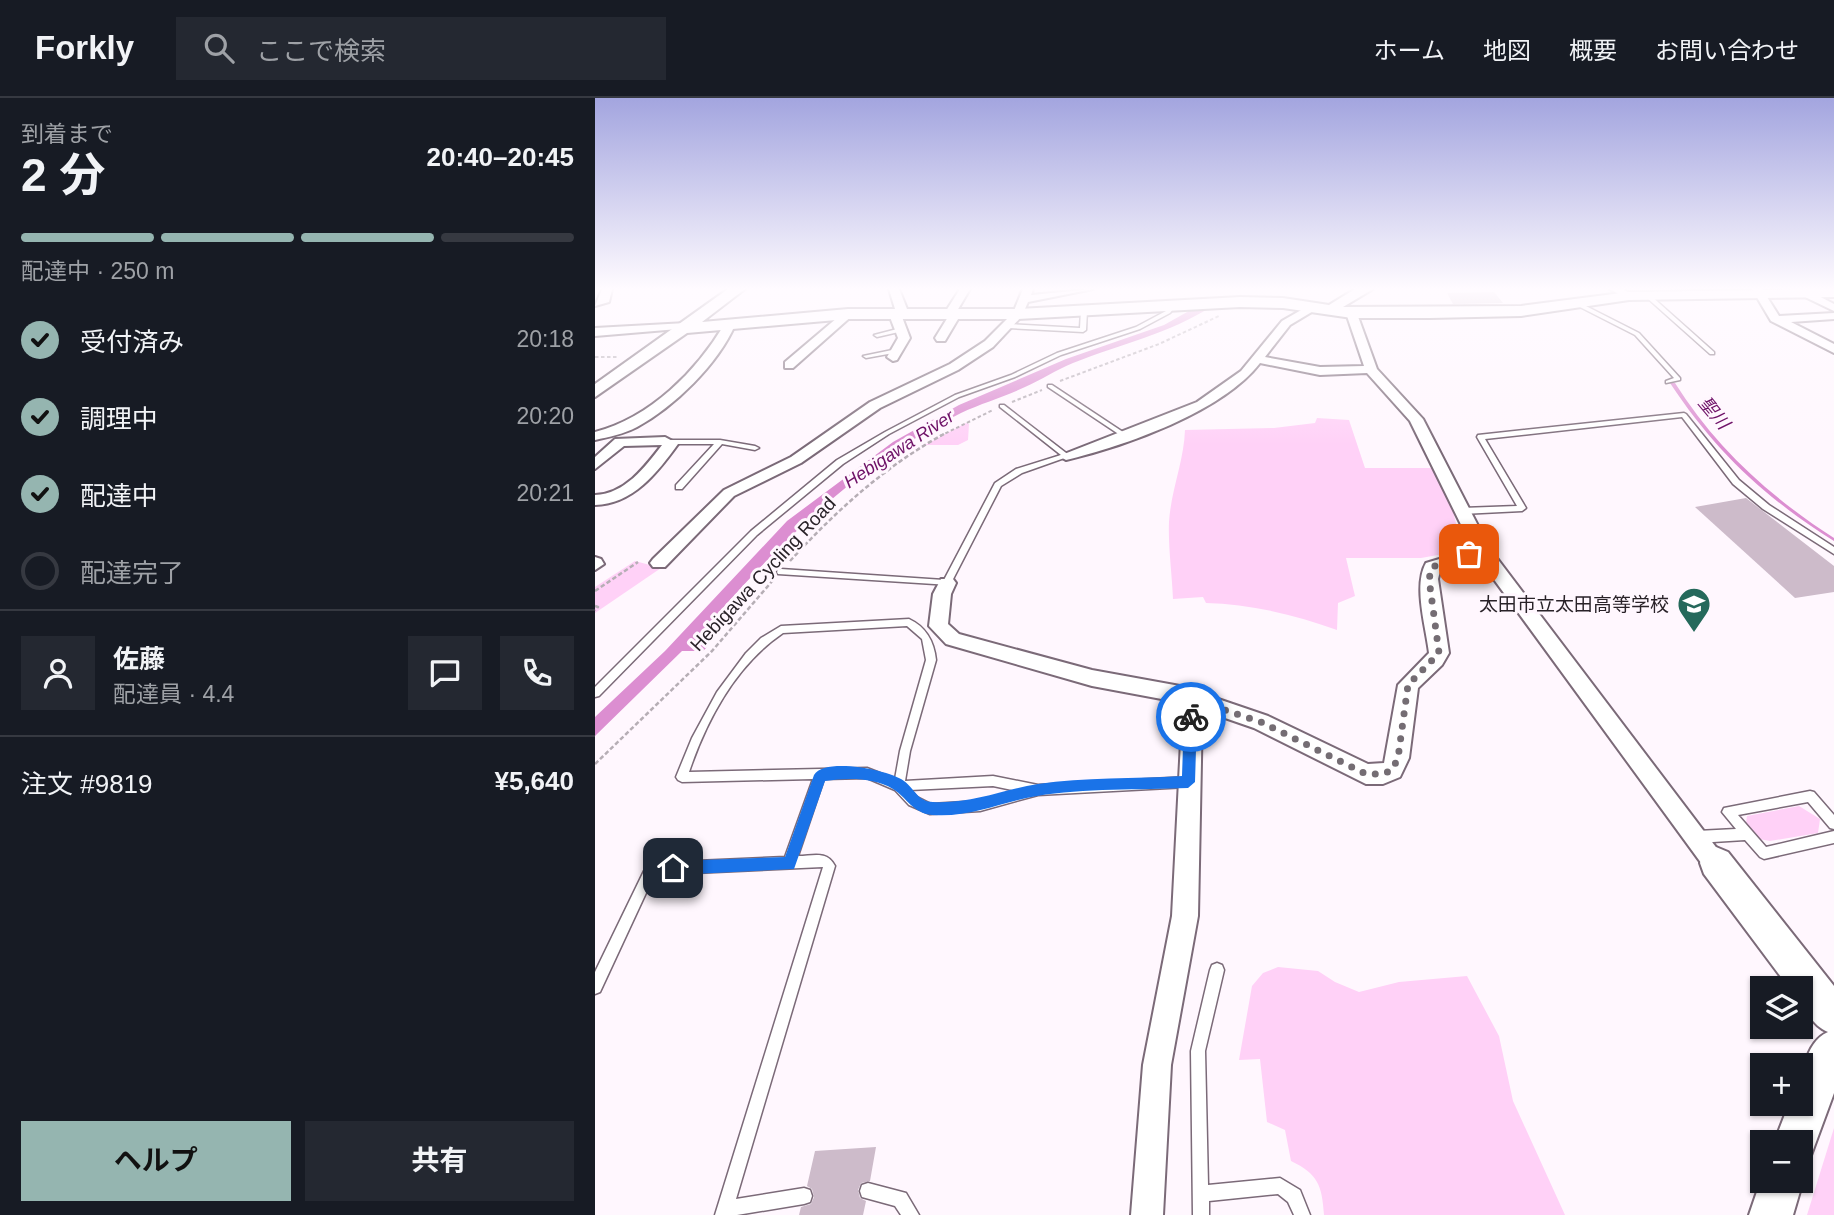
<!DOCTYPE html>
<html lang="ja">
<head>
<meta charset="utf-8">
<style>
  :root { --surface:#171b24; --page:#242831; --text:#f1f3f6; --muted:#9ea1a6; --line:#363941; --accent:#95b5b0 }
  body { margin:0; font-family:Arial,"Noto Sans JP",sans-serif; background:var(--page); color:var(--text); height:100vh; display:flex; flex-direction:column; font-size:26px; white-space:nowrap }
  * { box-sizing:border-box; margin:0 }
  p { font-size:23px; color:var(--muted) }
  .icon { flex:none; width:38px; height:38px; fill:none; stroke:currentColor; stroke-width:2; stroke-linecap:round; stroke-linejoin:round }
  .map { position:relative; flex:1; overflow:hidden }
  .drawer { display:flex; flex-direction:column; background:var(--surface); width:595px }
  .drawer>* { flex:none }
  .fabs { position:absolute; left:1155px; top:878px; display:grid; gap:14px }
  .fabs a { display:grid; place-items:center; width:63px; height:63px; border-radius:0px; background:var(--surface); box-shadow:0 2px 5px #0004; font-size:35px }
  .pin { position:absolute; display:grid; place-items:center; width:60px; height:60px; color:#fff; margin:-30px; border-radius:14px; box-shadow:0 4px 10px #0006 }
  .courier { position:absolute; display:grid; place-items:center; width:70px; height:70px; margin:-35px; border:5px solid #1a73e8; border-radius:50%; background:#fff; color:#222; box-shadow:0 2px 9px #0007 }
  .head em { font-style:normal; font-weight:700 }
  .head div { display:flex; flex-direction:column-reverse }
  .head { display:flex; align-items:center; justify-content:space-between; height:119px; padding:0 21px }
  h1 { font-size:46px; font-weight:700; line-height:52px }
  .bar { display:grid; grid-template-columns:repeat(4,1fr); gap:10px 7px; align-content:center; height:84px; padding:0 21px }
  .bar i { height:9px; border-radius:5px; background:var(--line) }
  .bar .current { background:var(--accent) }
  .bar p { grid-column:span 4 }
  .line { display:flex; align-items:center; gap:18px; padding:0 21px; border-top:2px solid var(--line) }
  .line div { flex:1 }
  .round { display:grid; place-items:center; flex:none; width:74px; height:74px; border-radius:0px; background:var(--page) }
  ol { padding:0 21px; list-style:none }
  li { display:flex; align-items:center; gap:21px; height:77px }
  li p { margin-inline-start:auto }
  li .icon { padding:7px; border-radius:50%; background:var(--accent); color:#111; stroke-width:4 }
  li:last-child { color:var(--muted) }
  li i { width:38px; height:38px; border:4px solid var(--line); border-radius:50% }
  .primary-button { display:flex; gap:14px; margin-top:auto; padding:14px 21px }
  .primary-button a { flex:1; height:80px; border-radius:0px; background:var(--accent); color:#111; font-size:28px; font-weight:700; line-height:80px; text-align:center }
  .primary-button a+a { background:var(--page); color:var(--text) }
  header { display:flex; align-items:center; gap:42px; box-sizing:border-box; height:98px; padding:0 35px; background:var(--surface); border-bottom:2px solid var(--line) }
  header strong { font-size:33px }
  nav { display:flex; gap:38px; margin-inline-start:auto; font-size:24px }
  .search { width:490px; height:63px; background:var(--page); display:flex; align-items:center; gap:18px; box-sizing:border-box; padding:0 24px; border-radius:0px; color:var(--muted); font-size:26px }
  main { display:flex; flex:1; min-height:0 }
  .map>svg:first-child { display:block }
  .green { fill:#ffd1f7 }
  .water { fill:#dc8ed1 }
  .lines { fill:none; stroke-linecap:round; stroke-linejoin:round }
  .stream { stroke:#dc8ed1; stroke-width:2.5 }
  .building { fill:#cdbbca }
  .lane-casing { stroke:#7b6a78; stroke-width:3 }
  .street-casing { stroke:#7b6a78; stroke-width:4 }
  .secondary-casing { stroke:#7b6a78; stroke-width:4 }
  .path-far1 { stroke:#b6aeb5; stroke-width:2; stroke-dasharray:3.5 2.5; stroke-linecap:butt }
  .path { stroke:#b6aeb5; stroke-width:2.5; stroke-dasharray:4.5 2.5; stroke-linecap:butt }
  .lane { fill:#fff; fill-rule:evenodd }
  .street { fill:#fff; fill-rule:evenodd }
  .secondary { fill:#fff; fill-rule:evenodd }
  .route { fill:#1a73e8 }
  .done { stroke:#746d73; stroke-width:7; stroke-dasharray:0 12.6 }
  .labels { text-anchor:middle; dominant-baseline:central; stroke-width:6; stroke-linejoin:round; paint-order:stroke }
  .far-water-label { font-size:18px; font-style:italic; fill:#6e1167; stroke:#fff7fe }
  .street-label { font-size:19px; fill:#292228; stroke:#fff7fe }
  .poi-label { font-size:19px; fill:#292228; stroke:#fff7fe; text-anchor:end }
</style>
</head>
<body>
<header>
<strong>Forkly</strong>
<div class="search"><svg class="icon" aria-label="search" viewBox="0 0 24 24"><circle cx="10" cy="10" r="6"/><path d="M15 15l6 6"/></svg>ここで検索</div>
<nav><a>ホーム</a><a>地図</a><a>概要</a><a>お問い合わせ</a></nav>
</header>
<main>
<section class="drawer">
<div class="head"><div><h1>2 分</h1><p>到着まで</p></div><em>20:40–20:45</em></div>
<div class="bar"><i class="current"></i><i class="current"></i><i class="current"></i><i></i><p>配達中 · 250 m</p></div>
<ol>
<li><svg class="icon" aria-label="check" viewBox="0 0 24 24"><path d="M5 12l5 5 9-10"/></svg>受付済み<p>20:18</p></li>
<li><svg class="icon" aria-label="check" viewBox="0 0 24 24"><path d="M5 12l5 5 9-10"/></svg>調理中<p>20:20</p></li>
<li><svg class="icon" aria-label="check" viewBox="0 0 24 24"><path d="M5 12l5 5 9-10"/></svg>配達中<p>20:21</p></li>
<li><i></i>配達完了</li>
</ol>
<div class="line" style="height:126px"><a class="round"><svg class="icon" aria-label="person" viewBox="0 0 24 24"><circle cx="12" cy="8" r="4"/><path d="M4 21q1-7 8-7t8 7"/></svg></a><div><b>佐藤</b><p>配達員 · 4.4</p></div><a class="round"><svg class="icon" aria-label="chat" viewBox="0 0 24 24"><path d="M4 5h16v11H9l-5 4z"/></svg></a><a class="round"><svg class="icon" aria-label="phone" viewBox="0 0 24 24"><path d="M5 4h4l2 5-3 2q2 4 5 5l2-3 5 2v4C11 20 4 13 5 4z"/></svg></a></div>
<div class="line" style="height:91px"><div>注文 #9819</div><b>¥5,640</b></div>
<div class="primary-button"><a>ヘルプ</a><a>共有</a></div>
</section>
<div class="map">
<svg width="1239" height="1117" viewBox="0 0 1239 1117">
  <rect width="100%" height="100%" fill="#fff7fe"/>
  <!-- green -->
  <g class="green">
    <path d="M722,320L754,322L770,370H837L857,409L867,450L865,453L826,460H751L760,498L743,505L742,532C701,517 655,506 611,505L608,499L578,501C577,476 573,448 574,424C576,392 589,363 590,332L679,330L720,325Z"/>
    <path d="M371,325L374,326L373,342L363,347H330Z"/>
    <path d="M40,463L66,470L0,515V489Z"/>
    <path d="M1204,708L1225,721L1223,735L1175,743L1164,741L1151,725L1152,718Z"/>
    <path d="M683,869L723,873L740,884L764,894L804,884L872,878L904,938L918,1003L970,1117H729C727,1087 723,1076 696,1063L690,1032L672,1024L665,961L644,962L657,888L668,875Z"/>
    <path d="M1239,1030V1117H1211H1212Z"/>
  </g>
  <!-- water -->
  <g class="water">
    <path d="M619,207C572,237 528,245 478,265C461,272 446,282 430,289C409,299 387,305 366,315C257,369 181,449 102,539L113,548L108,553H87L0,638V619L70,553L192,423L298,344L364,307L471,261L569,227L601,209Z"/>
    <path d="M1075,285H1080C1120,349 1175,399 1239,440V443C1170,400 1120,353 1075,285Z"/>
  </g>
  <g class="lines">
    <!-- stream -->
    <path class="stream" d="M421,210L426,191"/>
  </g>
  <!-- building -->
  <g class="building">
    <path d="M899,194L908,205L858,206L852,195Z"/>
    <path d="M1151,400L1239,468V494L1200,500L1100,409Z"/>
    <path d="M281,1049L275,1083L266,1085L263,1092L265,1100L271,1103L268,1117H204L206,1109L216,1106L219,1099L217,1091L212,1088L220,1053Z"/>
  </g>
  <g class="lines">
    <defs>
      <g id="lane">
        <path d="M1051,197H1055L1119,254V256H1115L1051,199Z"/>
        <path d="M979,204H983L1044,235L1085,280V282L1071,285V283L1079,280L1040,237L979,206Z"/>
        <path d="M576,206L581,207L575,215L545,231L466,257L420,279L364,299L294,336L248,366L162,437L4,598L0,599V589L156,433L242,362L290,334L360,297L416,277L462,255L541,229L571,213Z"/>
        <path d="M489,210L492,212L491,232L488,234L414,230L411,228L414,226L485,230L486,212Z"/>
        <path d="M306,230L309,232L308,233L282,239L279,237Z"/>
        <path d="M302,251L304,252V254L271,260L268,258Z"/>
        <path d="M453,287H457L534,338L532,339H528L453,289Z"/>
        <path d="M405,307H409L475,358L427,375L406,388L355,487L183,476L182,474L183,472L186,471L349,482L400,385L421,371L466,357L405,309Z"/>
        <path d="M1089,315L1091,316L1144,382L1174,407L1239,449V456L1168,411L1138,386L1087,319L890,341L931,410L927,413L867,416L863,413L867,410L922,408L882,339L883,337Z"/>
        <path d="M71,342H125L160,348L164,350L160,352L127,346L87,391H81V387L119,346H71Z"/>
        <path d="M314,521C331,529 339,543 341,562L315,653L310,683L398,678L443,687L593,679L597,680L599,684L597,688L593,689L443,697L385,713L335,716L314,707L300,692L272,680L229,681L203,758C218,758 232,752 240,768L141,1101L209,1090L215,1092L217,1098L215,1104L209,1106L142,1117H120L228,769L78,776L57,782L5,894L0,896V874L49,773L78,764L190,759L218,681L87,684L83,682L81,679L97,640L122,594L151,555L166,540L186,528ZM312,528L327,541L331,562L305,653L300,681L272,670L94,674C112,621 141,567 188,535ZM398,688L422,693L385,703L336,706L322,699L315,692Z"/>
        <path d="M1215,693L1219,694L1239,717V731L1235,730L1213,704L1143,717L1171,749L1239,733V745L1169,761L1165,759L1150,742L1102,745L1098,743L1096,739L1098,735L1102,733L1141,731L1127,714L1129,710Z"/>
        <path d="M622,865L627,867L629,872L610,953L613,1087L685,1080L705,1092L715,1117H699L693,1104L683,1096L614,1103V1117H598L596,953L615,872L617,867Z"/>
        <path d="M273,1085L311,1095L324,1117H306L300,1108L267,1099L265,1093L267,1087Z"/>
      </g>
      <g id="street">
        <path d="M7,191H17L14,204L0,208Z"/>
        <path d="M294,191H304L312,211L307,219L315,240L302,262L298,263L292,259L303,240L295,219L300,211Z"/>
        <path d="M365,191H375L362,213L366,216L350,243H342L340,240L353,219L349,216Z"/>
        <path d="M428,191H438L436,197L498,191L433,204L427,218L398,249L363,272L285,310L206,365L139,398L70,469H58L55,465L58,461L129,392L196,359L275,304L355,266L390,243L418,215Z"/>
        <path d="M1015,191H1028L1039,198L1030,200Z"/>
        <path d="M1157,191H1167L1184,218L1239,215V221L1196,224L1239,246V255L1176,223Z"/>
        <path d="M1208,194H1216L1239,206V213L1208,198Z"/>
        <path d="M715,207L725,209L695,227L670,259L725,269L769,268L751,215L761,213L782,271L828,321L895,451L1133,765L1130,773L1121,777L1112,773L884,461L845,473L843,481L854,555L847,567L823,590L814,660L805,679L788,686H771L659,630L607,612L603,818L576,967L568,1117H536L548,967L577,818L588,605L497,588L351,546L334,528L338,496L346,481H358L361,485L356,496L353,526L364,536L497,572L585,588L673,618L773,666L789,665L803,587L834,555C831,529 818,488 831,465L878,451L815,323L772,275L725,277L665,265C627,314 530,348 471,362L464,358L602,304L646,273L687,223Z"/>
        <path d="M249,214L259,216L198,270H190V264Z"/>
        <path d="M91,225L97,228L95,230L0,238V230Z"/>
        <path d="M130,225L140,227C123,266 79,309 42,329C29,336 14,339 0,342V334C55,320 102,273 130,225Z"/>
        <path d="M70,339L83,346C62,375 38,406 0,407V397C30,396 50,369 67,347L29,348L0,371V359L20,341Z"/>
        <path d="M0,459L6,461L9,466L0,472Z"/>
      </g>
      <g id="secondary">
        <path d="M133,191H150L107,224L253,211H423L645,199L688,200L734,207L760,191H778L748,209L926,208L1034,194L1239,191V199L1034,202L926,218L835,220H757L688,210L645,209L423,221H253L92,235L0,299V286Z"/>
        <path d="M1121,749L1133,754L1239,888V995L1215,1060L1206,1063V1045H1179L1194,1006H1206C1206,983 1208,945 1233,934C1217,928 1206,907 1206,891H1195L1109,776L1105,765L1109,754Z"/>
        <path d="M1206,1077L1208,1083L1198,1117H1154L1167,1079V1083H1206Z"/>
      </g>
    </defs>
    <!-- lane casing -->
    <use href="#lane" class="lane-casing"/>
    <!-- street casing -->
    <use href="#street" class="street-casing"/>
    <!-- secondary casing -->
    <use href="#secondary" class="secondary-casing"/>
    <!-- path-far1 -->
    <g class="path-far1">
      <path d="M0,259H24"/>
      <path d="M465,283L564,246L624,218"/>
      <path d="M417,304L447,292"/>
      <path d="M345,338L398,312"/>
    </g>
    <!-- path -->
    <g class="path">
      <path d="M195,463C240,414 290,368 349,336"/>
      <path d="M0,493L43,464"/>
      <path d="M0,508L3,509L0,512"/>
      <path d="M0,666L117,553L179,481"/>
    </g>
    <!-- lane -->
    <use href="#lane" class="lane"/>
    <!-- street -->
    <use href="#street" class="street"/>
    <!-- secondary -->
    <use href="#secondary" class="secondary"/>
  </g>
  <!-- sky -->
  <linearGradient id="sky" x2="0" y2="1"><stop stop-color="#a3a5df"/><stop offset="0.55" stop-color="#fffbff"/><stop offset="1" stop-color="#fffbff" stop-opacity="0"/></linearGradient>
  <rect width="1239" height="347" fill="url(#sky)"/>
  <!-- route -->
  <path class="route" d="M596,614L602,619L600,684L593,690C546,692 488,690 442,698C406,704 375,720 337,717C318,715 312,700 298,691C278,679 252,680 230,683L199,771L78,777L71,770L78,763L190,759L219,677C230,659 294,672 309,683C320,691 323,704 338,704C377,706 406,692 443,686C489,679 540,681 587,678L589,619Z"/>
  <g class="lines">
    <!-- done -->
    <path class="done" d="M596,619L599,602L666,624L771,676H788L797,672L803,660L813,587L844,555L834,481L837,469L874,456"/>
  </g>
  <!-- icons -->
  <defs>
    <symbol id="school-pin" viewBox="-11 -11 22 30"><path d="M0 17L-7.5 6A9.5 9.5 0 1 1 7.5 6Z" fill="#25695b" stroke="#fff7fe"/><path d="M0-5L7-2L0 1L-7-2ZM-4 1L0 2.5L4 1V4Q0 6-4 4Z" fill="#fff"/></symbol>
  </defs>
  <g fill-rule="evenodd">
    <use href="#school-pin" x="1080" y="487" width="38" height="52"/>
  </g>
  <g class="labels">
    <!-- far-water labels -->
    <g class="far-water-label">
      <text transform="translate(1119 315) rotate(50)">聖川</text>
      <text transform="translate(304 351) rotate(-33)">Hebigawa River</text>
    </g>
    <!-- street labels -->
    <g class="street-label">
      <text transform="translate(168 476) rotate(-47)">Hebigawa Cycling Road</text>
    </g>
    <!-- poi labels -->
    <g class="poi-label">
      <text x="1074" y="506">太田市立太田高等学校</text>
    </g>
  </g>
</svg>
<div class="fabs">
<a><svg class="icon" aria-label="layers" viewBox="0 0 24 24"><path d="M12 4l9 5-9 5-9-5zM3 14l9 5 9-5"/></svg></a>
<a>+</a>
<a>−</a>
</div>
<div class="pin" style="left:874px;top:456px;background:#ea580c"><svg class="icon" aria-label="bag" viewBox="0 0 24 24"><path d="M5 8h14l-1 12H6zM9 8a3 3 0 0 1 6 0"/></svg></div>
<div class="pin" style="left:78px;top:770px;background:#1f2937"><svg class="icon" aria-label="home" viewBox="0 0 24 24"><path d="M3 11l9-7 9 7M6 9v11h12V9"/></svg></div>
<div class="courier" style="left:596px;top:619px"><svg class="icon" aria-label="bike" viewBox="0 0 24 24"><circle cx="6" cy="16" r="4"/><circle cx="18" cy="16" r="4"/><path d="M6 16l4-8h5l3 8M10 8l3 8H6M13 5h3"/></svg></div>
</div>
</main>
</body>
</html>
